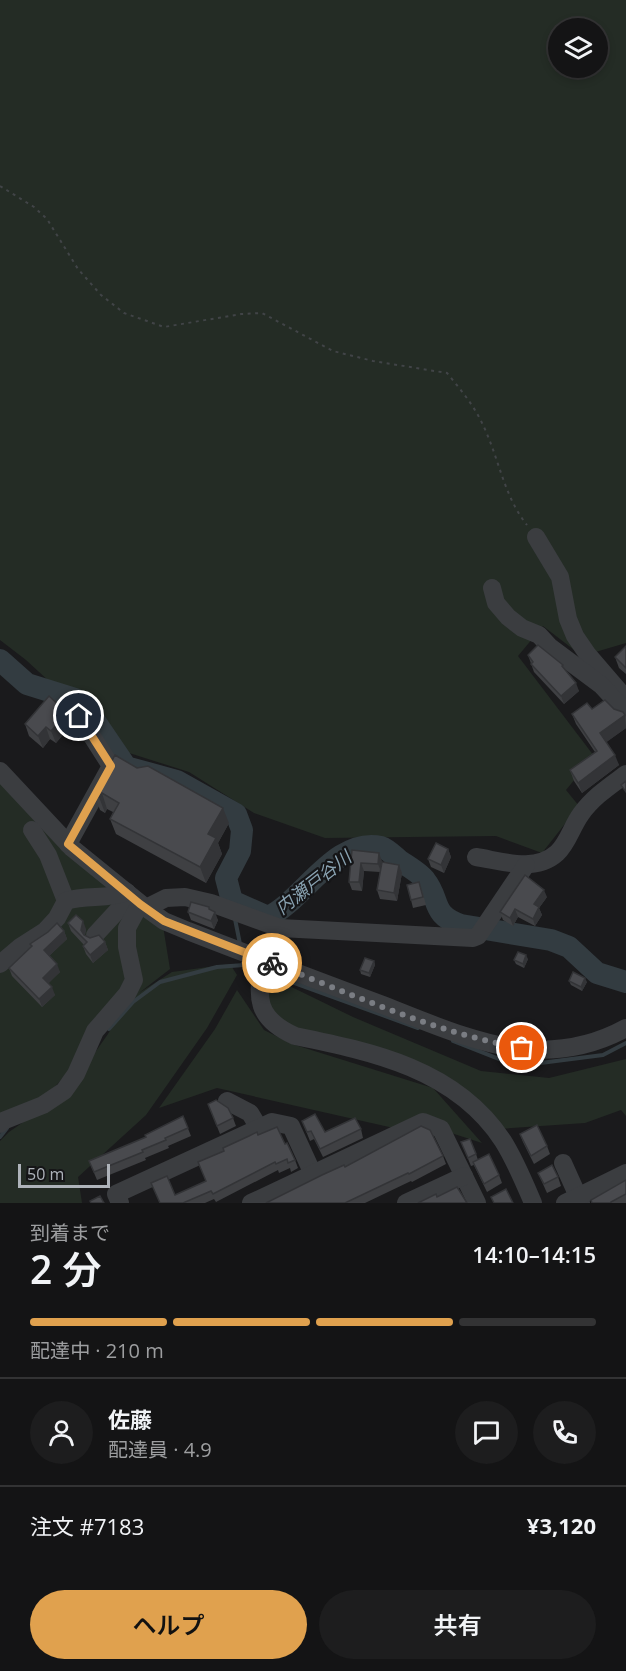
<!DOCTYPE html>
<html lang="ja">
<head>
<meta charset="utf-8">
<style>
  :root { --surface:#141415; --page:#1d1d1e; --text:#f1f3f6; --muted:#9d9ea0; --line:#333334; --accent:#e0a14e }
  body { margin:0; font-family:"Open Sans","Noto Sans JP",sans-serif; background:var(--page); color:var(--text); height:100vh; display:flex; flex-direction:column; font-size:22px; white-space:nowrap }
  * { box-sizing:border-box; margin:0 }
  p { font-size:20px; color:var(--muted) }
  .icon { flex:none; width:33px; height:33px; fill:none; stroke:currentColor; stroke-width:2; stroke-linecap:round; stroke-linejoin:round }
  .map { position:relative; height:1203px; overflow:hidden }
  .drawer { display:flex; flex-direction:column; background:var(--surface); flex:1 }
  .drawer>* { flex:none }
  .fabs { position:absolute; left:548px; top:18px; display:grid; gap:12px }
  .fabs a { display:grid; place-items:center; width:60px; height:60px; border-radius:50%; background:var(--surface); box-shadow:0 3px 9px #0003,0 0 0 2px var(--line); font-size:30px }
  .scale { position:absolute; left:18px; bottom:15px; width:92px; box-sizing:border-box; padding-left:6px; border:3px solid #aeb3ba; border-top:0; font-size:16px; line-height:21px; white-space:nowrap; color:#aeb3ba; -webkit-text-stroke:4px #151517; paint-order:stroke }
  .pin { position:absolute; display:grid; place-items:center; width:51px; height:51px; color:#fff; margin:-26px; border:3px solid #fff; border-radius:50%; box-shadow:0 2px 6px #0007 }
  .courier { position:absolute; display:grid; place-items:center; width:60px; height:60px; margin:-30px; border:4px solid #e0a14e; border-radius:50%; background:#fff; color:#222; box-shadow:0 2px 8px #0007 }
  .head em { font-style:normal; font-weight:600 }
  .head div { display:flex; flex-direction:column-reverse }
  .head { display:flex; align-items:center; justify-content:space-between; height:102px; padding:0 30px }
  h1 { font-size:39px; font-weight:600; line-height:45px }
  .bar { display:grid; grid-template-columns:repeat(4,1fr); gap:9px 6px; align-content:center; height:72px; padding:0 30px }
  .bar i { height:8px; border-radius:4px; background:var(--line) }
  .bar .on { background:var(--accent) }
  .bar p { grid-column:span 4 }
  .line { display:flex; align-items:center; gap:15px; padding:0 30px; border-top:2px solid var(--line) }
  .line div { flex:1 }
  .round { display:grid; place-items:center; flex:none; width:63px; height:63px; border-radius:32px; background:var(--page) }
  .primary-button { display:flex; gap:12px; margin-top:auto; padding:12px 30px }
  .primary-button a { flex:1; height:69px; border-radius:36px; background:var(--accent); color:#111; font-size:24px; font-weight:600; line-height:69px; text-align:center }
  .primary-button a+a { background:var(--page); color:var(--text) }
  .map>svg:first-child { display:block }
  .green { fill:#242c25; fill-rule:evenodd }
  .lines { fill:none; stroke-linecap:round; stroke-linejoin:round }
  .stream { stroke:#333c41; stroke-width:4 }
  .river { stroke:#333c41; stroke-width:22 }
  .path { stroke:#414447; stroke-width:2; stroke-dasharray:3 4.5; stroke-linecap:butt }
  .minor { stroke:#3b3d40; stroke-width:18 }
  .wall { fill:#3f4043 }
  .shaded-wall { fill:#333437 }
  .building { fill:#494a4e; stroke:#333437; stroke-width:1.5 }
  .done { stroke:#7a7d83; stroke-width:6; stroke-dasharray:0 10.8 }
  .route { stroke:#e0a14e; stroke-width:8 }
  .labels { text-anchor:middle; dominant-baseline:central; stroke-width:4.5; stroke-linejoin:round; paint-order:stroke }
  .water-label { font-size:18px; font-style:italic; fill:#89a2b1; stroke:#151517 }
</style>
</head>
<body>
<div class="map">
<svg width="626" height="1203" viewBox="0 0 626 1203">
  <rect width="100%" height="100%" fill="#1a1a1c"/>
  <!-- green -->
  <g class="green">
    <path d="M0,0H626V643L582,656L543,626L518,656L594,756L566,790L579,806L542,853L496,836L325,838L254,813L189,772L126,752L26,660L0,640ZM558,28H597V68H558Z"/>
    <path d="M0,781L163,926L170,969L139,993L172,972L230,964L237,975L207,1028L146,1115L78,1177L82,1203H0V1141L9,1132L68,1091L108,1034L125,1005L88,1050L52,1090L0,1127Z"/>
    <path d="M265,974L353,1017L481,1071L549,1078L626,1059V1116L621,1110L585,1123L499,1129L432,1077L282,1030L266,1006Z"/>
    <path d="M237,990L264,1030L292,1044L433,1088L482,1143L448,1132L398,1129L217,1088L159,1108L215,1029Z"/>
  </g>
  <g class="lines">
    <!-- stream -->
    <g class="stream">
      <path d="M235,919L240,944"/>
      <path d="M244,965L257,970"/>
      <path d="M267,973L418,1028"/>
      <path d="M109,1029L133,1002L160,982L217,967L244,965L243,963"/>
      <path d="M453,1041L517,1066L603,1055L626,1043"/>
      <path d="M0,1137L7,1128"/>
    </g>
    <!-- river -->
    <path class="river" d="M0,660L27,684L75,699L90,714L126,767L177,781L236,814L242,830L240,851L226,878L232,901L268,917C304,900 335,837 381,847C388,849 395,857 400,861C408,866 420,873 425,880C441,900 430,914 461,925L551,940L569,947L597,973L626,982"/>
    <!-- path -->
    <path class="path" d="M0,186L34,207L47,219L78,269L101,295L124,313L164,327L241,314L262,313L333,351L373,361L447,373C460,389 473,404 482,423C499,457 503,495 527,525"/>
    <!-- minor -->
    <g class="minor">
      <path d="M536,537L560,577L568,619L575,636L588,655L626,699"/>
      <path d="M492,588L496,603L508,617L522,628L539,635L550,647L601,685L626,712"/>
      <path d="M0,771L72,848L146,908L164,921L188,931C252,956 316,980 380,1004C424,1021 477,1045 524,1049C559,1052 595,1045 626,1028"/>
      <path d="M32,830L48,855L66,901"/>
      <path d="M68,844L111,766L79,716"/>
      <path d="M476,857C502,861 535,873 557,853C568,843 572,826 581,814C593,797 610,786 626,774"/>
      <path d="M146,908L166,898L185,897L211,903L280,928L473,938L478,936L526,865"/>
      <path d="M95,935L131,896"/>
      <path d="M263,960C257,998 255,1018 295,1036C373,1052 456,1069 503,1141C515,1160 524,1182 533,1203"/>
      <path d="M0,964L20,947L45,931L57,918L66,901C86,894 107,900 127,892"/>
      <path d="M227,1101L250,1113L259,1128"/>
      <path d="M0,1124L3,1121L43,1105L64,1091L76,1074L95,1031L127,994L134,980L127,947V928L140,904"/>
      <path d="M563,1163L581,1203"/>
      <path d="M120,1203L116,1194L272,1122L291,1126L313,1174"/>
      <path d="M251,1203L423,1122L441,1129L477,1203"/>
      <path d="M406,1203L464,1176"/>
      <path d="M565,1203L626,1173"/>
    </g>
  </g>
  <!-- wall -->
  <g class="wall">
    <path d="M626,646V674L619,668L615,657Z"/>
    <path d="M528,655L565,670L579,691L564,704L534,672Z"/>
    <path d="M592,709H614L626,717V728L606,742L619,765L582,793L574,781L570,770L595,752L576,724L572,714Z"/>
    <path d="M25,724L71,725L56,743L50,739L43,748L29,736Z"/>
    <path d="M115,755L229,823L218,843L222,854L206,883L116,834L110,819L113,812L107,809L105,813L100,810L94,794Z"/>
    <path d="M448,849L451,857L444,873L431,867L428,859Z"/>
    <path d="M352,850L382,861L381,867L399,865L402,873L397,901L380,899L377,890L380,872L364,871L362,891L352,890L349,882Z"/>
    <path d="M422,890L426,905L413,908L411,900Z"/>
    <path d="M547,897L539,908L542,915L535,926L518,917L513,926L503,920L500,912Z"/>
    <path d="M210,910L218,920L214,929L191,920L188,912Z"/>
    <path d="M68,923L86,929L85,935L90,938L105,942L108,950L93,963L86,954L83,946L84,945L71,931Z"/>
    <path d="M64,931L67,939L49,956L60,972L48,983L55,995L42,1007L12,976L9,968L31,946L30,944Z"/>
    <path d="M528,959L524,968L516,964L514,960Z"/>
    <path d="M374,961L375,965L370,977L361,974L360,970Z"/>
    <path d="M569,981L587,982L582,991L571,985Z"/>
    <path d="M208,1104L233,1118L236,1126L220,1134Z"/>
    <path d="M183,1116L191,1136L168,1146L169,1148L145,1158L146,1160L97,1180L89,1161L146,1137Z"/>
    <path d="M302,1121L325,1132L361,1129L363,1138L323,1157L314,1139L310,1141Z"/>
    <path d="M520,1134L547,1146L550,1154L534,1164L523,1142Z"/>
    <path d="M258,1135L285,1144L295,1160L298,1168L291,1172L290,1168L279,1173L278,1170L216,1202L214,1199L205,1203H159L175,1195L206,1181Z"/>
    <path d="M461,1142L476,1154L478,1160L499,1175L502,1183L487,1192L474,1165L471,1166Z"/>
    <path d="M443,1156L446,1164L412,1182L411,1181L365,1203H266L345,1167Z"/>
    <path d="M538,1173L558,1177L561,1186L547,1193Z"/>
    <path d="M626,1180V1203H592Z"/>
  </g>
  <!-- shaded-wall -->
  <g class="shaded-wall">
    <path d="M576,683L579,691L564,704L561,696Z"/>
    <path d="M67,713L71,725L56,743L51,731Z"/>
    <path d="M625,715L626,728L604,744L600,733Z"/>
    <path d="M46,727L50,739L43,748L38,736Z"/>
    <path d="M615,755L619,765L582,793L578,783Z"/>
    <path d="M102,793L107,809L105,813L99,797Z"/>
    <path d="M223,808L229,823L218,843L222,854L206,883L200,867L208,834Z"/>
    <path d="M448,849L451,857L444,873L441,865Z"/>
    <path d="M379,853L382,861L381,872L378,864Z"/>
    <path d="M361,863L364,871L362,891L359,882Z"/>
    <path d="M399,865L402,873L397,901L394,893Z"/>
    <path d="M544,890L547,897L539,908L542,915L535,926L533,919L534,904Z"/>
    <path d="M515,909L518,917L513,926L510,918Z"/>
    <path d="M215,912L218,920L214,929L211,921Z"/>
    <path d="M83,921L86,929L84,938L81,930Z"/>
    <path d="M64,931L67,939L47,958L44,950Z"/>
    <path d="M105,942L108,950L93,963L90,955Z"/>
    <path d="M526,955L528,959L524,968L523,964Z"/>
    <path d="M374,961L375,965L370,977L369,973Z"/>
    <path d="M57,964L60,972L46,986L43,978Z"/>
    <path d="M585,978L587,982L582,991L581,987Z"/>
    <path d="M52,987L55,995L42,1007L39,999Z"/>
  </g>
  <!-- building -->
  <g class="building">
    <path d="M538,645L563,665L562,666L576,683L561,696L531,664L533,662L528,655Z"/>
    <path d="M626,646V668L615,657Z"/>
    <path d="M49,696L67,713L51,731L46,727L38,736L25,724Z"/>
    <path d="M605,700L614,709L623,712L625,715L600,733L615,755L578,783L570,770L597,751L572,714L587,703L592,709Z"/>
    <path d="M115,755L137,768L148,766L223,808L208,834L216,838L200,867L110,819L119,803L102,793L99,797L94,794Z"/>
    <path d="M626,781V792L621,785Z"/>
    <path d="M436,843L448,849L441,865L428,859Z"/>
    <path d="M352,850L379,853L378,864L361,863L359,882H349Z"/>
    <path d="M382,862L399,865L394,893L377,890Z"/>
    <path d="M525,875L544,890L534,904L539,907L533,919L515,909L510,918L500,912Z"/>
    <path d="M419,882L423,897L411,900L407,885Z"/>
    <path d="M191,902L209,907V909L215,912L211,921L188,912Z"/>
    <path d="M76,915L83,921L81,930L84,935L90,938L99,935L105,942L90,955L83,946L87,942L68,923Z"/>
    <path d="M57,923L64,931L44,950L57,964L43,978L52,987L39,999L9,968L32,946L30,944L48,932Z"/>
    <path d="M518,952L526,955L523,964L514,960Z"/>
    <path d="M365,958L374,961L369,973L360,970Z"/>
    <path d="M573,972L585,978L581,987L569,981Z"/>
    <path d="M216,1100L228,1108L233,1118L217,1126L208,1104Z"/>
    <path d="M315,1114L325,1132L355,1118L361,1129L320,1149L311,1131L307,1132L302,1121Z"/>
    <path d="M183,1116L188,1128L165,1138L166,1140L142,1150L143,1152L94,1172L89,1161L146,1137L145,1135Z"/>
    <path d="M537,1125L547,1146L531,1156L520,1134Z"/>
    <path d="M421,1126L430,1130L443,1156L409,1174L408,1173L345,1203H266L322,1175L344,1165L345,1167Z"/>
    <path d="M277,1127L285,1144L287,1143L295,1160L288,1163L287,1159L276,1164L275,1162L213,1194L211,1191L183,1203H160L151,1183L167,1176L175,1195L206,1181L198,1162L224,1151L223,1148L249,1136L257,1132L258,1135Z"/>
    <path d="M470,1139L476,1154L468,1158L461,1142Z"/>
    <path d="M489,1154L499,1175L484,1184L473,1162Z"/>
    <path d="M552,1165L558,1177L544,1184L538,1173Z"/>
    <path d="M626,1180V1194L611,1202V1203H592L591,1200Z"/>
    <path d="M457,1187L467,1203H418L436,1194L437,1197Z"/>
    <path d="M506,1189L513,1203H494L491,1197Z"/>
    <path d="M100,1196L104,1203H91L90,1201Z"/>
  </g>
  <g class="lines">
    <!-- done -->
    <path class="done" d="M272,963C351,994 439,1034 522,1048"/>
    <!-- route -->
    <path class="route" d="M79,716L111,766L68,844L140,904L164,921L272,963"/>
  </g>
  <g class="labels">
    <!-- water labels -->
    <g class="water-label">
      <text transform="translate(313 882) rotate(-38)">内瀬戸谷川</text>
    </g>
  </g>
</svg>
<div class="fabs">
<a><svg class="icon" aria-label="layers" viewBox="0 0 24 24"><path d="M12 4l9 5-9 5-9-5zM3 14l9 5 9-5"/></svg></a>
</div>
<div class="scale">50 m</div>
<div class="pin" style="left:522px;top:1048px;background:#ea580c"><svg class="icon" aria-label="bag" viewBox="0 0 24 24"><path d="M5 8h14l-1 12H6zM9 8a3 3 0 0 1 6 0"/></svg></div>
<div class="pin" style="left:79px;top:716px;background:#1f2937"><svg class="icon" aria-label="home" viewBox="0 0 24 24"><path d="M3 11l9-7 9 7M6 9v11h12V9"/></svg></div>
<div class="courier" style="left:272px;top:963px"><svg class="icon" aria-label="bike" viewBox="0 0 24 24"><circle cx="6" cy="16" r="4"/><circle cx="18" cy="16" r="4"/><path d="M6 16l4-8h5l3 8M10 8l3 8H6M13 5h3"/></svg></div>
</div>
<section class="drawer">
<div class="head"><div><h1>2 分</h1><p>到着まで</p></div><em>14:10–14:15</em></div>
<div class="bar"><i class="on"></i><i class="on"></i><i class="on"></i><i></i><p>配達中 · 210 m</p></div>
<div class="line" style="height:108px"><a class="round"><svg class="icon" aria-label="person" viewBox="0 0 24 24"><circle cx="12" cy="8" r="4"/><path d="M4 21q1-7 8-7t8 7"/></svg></a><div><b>佐藤</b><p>配達員 · 4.9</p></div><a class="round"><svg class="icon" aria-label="chat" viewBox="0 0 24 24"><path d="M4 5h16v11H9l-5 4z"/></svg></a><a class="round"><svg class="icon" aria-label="phone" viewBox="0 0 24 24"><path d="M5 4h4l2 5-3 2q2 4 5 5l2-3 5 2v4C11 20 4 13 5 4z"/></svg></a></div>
<div class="line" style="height:78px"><div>注文 #7183</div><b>¥3,120</b></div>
<div class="primary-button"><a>ヘルプ</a><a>共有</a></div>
</section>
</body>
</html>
